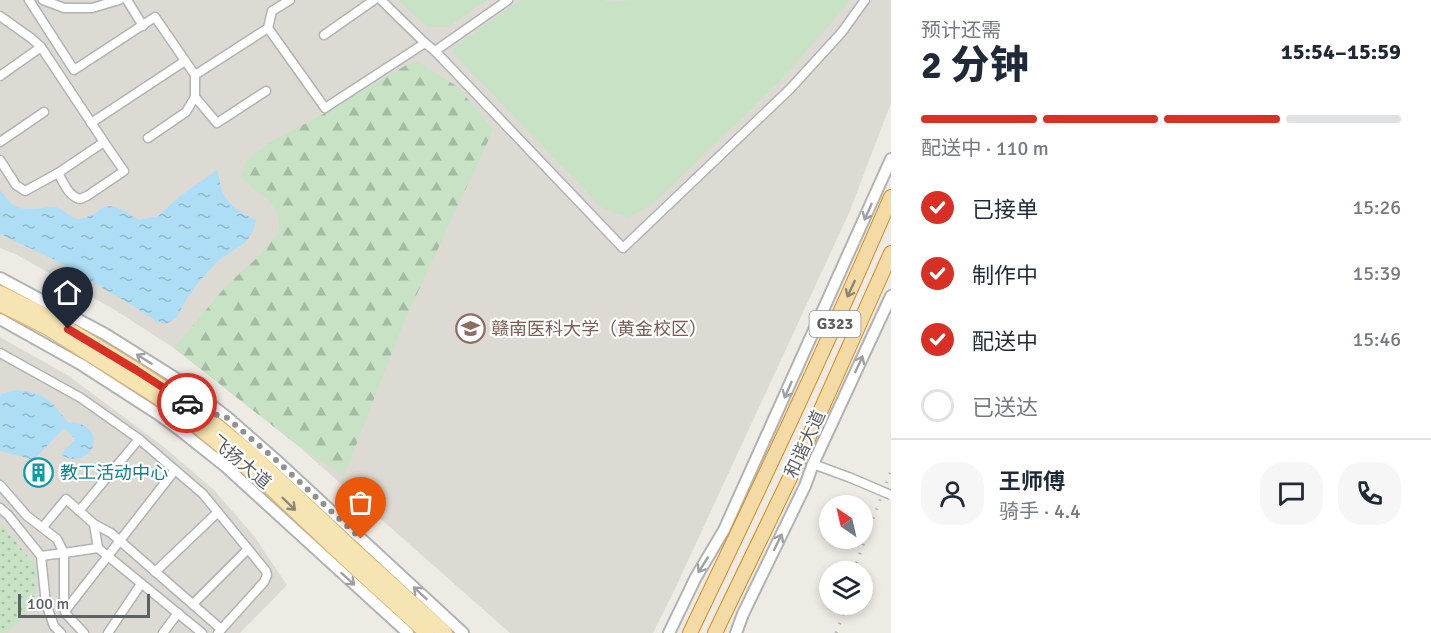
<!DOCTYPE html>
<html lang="zh">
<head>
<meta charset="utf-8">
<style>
  :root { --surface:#fff; --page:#f6f6f7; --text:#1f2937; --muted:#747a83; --line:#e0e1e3; --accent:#d93025 }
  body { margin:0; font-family:Signika,"Noto Sans SC",sans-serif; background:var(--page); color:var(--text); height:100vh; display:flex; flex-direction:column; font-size:22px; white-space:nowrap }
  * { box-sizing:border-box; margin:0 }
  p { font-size:20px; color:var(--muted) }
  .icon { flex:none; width:33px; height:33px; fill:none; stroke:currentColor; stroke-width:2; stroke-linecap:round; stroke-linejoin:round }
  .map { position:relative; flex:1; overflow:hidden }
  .drawer { display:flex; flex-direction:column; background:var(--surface); width:540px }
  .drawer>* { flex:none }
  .needle { width:39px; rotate:326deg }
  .tools { position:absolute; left:819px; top:495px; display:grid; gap:12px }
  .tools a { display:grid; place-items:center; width:54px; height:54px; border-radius:50%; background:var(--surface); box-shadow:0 3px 9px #0003; font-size:30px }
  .scale { position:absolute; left:18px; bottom:15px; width:132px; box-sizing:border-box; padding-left:6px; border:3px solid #5d6164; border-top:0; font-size:16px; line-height:21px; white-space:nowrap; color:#5d6164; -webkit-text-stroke:4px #fff; paint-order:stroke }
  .pin { position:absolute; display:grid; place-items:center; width:51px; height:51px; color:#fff; margin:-62px -26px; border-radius:50% 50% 50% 0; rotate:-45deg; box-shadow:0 0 6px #0007 }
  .pin .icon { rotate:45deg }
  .courier { position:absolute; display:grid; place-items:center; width:60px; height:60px; margin:-30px; border:4px solid #d93025; border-radius:50%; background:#fff; color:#222; box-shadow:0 2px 8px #0007 }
  .summary em { font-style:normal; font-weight:800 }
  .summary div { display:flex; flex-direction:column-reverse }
  .summary { display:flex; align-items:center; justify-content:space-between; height:102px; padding:0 30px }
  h1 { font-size:39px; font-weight:800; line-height:45px }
  .bar { display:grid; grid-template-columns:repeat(4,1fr); gap:9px 6px; align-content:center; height:72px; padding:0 30px }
  .bar i { height:8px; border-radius:4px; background:var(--line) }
  .bar .current { background:var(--accent) }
  .bar p { grid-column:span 4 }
  .line { display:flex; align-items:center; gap:15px; padding:0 30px; border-top:2px solid var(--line) }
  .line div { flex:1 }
  .round { display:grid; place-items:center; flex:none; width:63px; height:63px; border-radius:24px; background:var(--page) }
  ol { padding:0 30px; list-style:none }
  li { display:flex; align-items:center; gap:18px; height:66px }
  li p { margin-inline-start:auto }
  li .icon { padding:6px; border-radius:50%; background:var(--accent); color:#fff; stroke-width:4 }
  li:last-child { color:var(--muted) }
  li i { width:33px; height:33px; border:3px solid var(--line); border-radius:50% }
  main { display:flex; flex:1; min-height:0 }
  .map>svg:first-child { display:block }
  .education { fill:#dddad4 }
  .green { fill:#c8e2c5 }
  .forest { fill:url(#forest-firs) }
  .garden { fill:url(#garden-dots) }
  .water { fill:url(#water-ripples) }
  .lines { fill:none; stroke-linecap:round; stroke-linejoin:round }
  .minor-casing { stroke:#b0b3b6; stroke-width:11 }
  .tertiary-casing { stroke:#b0b3b6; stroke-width:14 }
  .primary-casing { stroke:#e2b46a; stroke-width:16 }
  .trunk-casing { stroke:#da8a19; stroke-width:16 }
  .minor { stroke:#fff; stroke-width:8 }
  .tertiary { stroke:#fff; stroke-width:10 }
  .primary { stroke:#f6e4b2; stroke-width:14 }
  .trunk { stroke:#f4dba6; stroke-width:14 }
  .rail { stroke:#b3b4b4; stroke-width:3; stroke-dasharray:1.5 8; stroke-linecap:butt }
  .minor-bridge-casing { stroke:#b0b3b6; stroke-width:11; stroke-linecap:butt }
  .minor-bridge { stroke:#fff; stroke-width:8 }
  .oneway { stroke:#9ea0a2 }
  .oneway2 { stroke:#8a8678 }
  .oneway3 { stroke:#8b887b }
  .done { stroke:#909191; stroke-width:6; stroke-dasharray:0 10.8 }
  .route { stroke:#d93025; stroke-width:8 }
  .labels { text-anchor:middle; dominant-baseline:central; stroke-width:4.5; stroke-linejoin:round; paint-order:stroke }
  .shield { fill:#fff; stroke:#8e9092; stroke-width:1.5 }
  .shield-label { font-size:16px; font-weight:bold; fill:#5d6164 }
  .education-label { font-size:18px; fill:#785e54; stroke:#fff; text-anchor:start }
  .street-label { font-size:18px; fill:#5d6164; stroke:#fff }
  .culture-label { font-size:18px; fill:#0d838f; stroke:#fff; text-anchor:start }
</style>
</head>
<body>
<main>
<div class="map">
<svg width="891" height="633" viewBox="0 0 891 633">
  <defs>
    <pattern id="forest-firs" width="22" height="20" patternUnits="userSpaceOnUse" patternTransform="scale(1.5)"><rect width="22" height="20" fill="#c8e2c5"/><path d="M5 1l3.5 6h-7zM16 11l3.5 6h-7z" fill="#a6bba4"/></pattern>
    <pattern id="garden-dots" width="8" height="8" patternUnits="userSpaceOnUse" patternTransform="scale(1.5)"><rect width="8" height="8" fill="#c8e2c5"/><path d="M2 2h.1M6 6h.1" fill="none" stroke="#a6bba4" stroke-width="1.8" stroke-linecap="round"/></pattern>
    <pattern id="water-ripples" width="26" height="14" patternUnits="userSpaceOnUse" patternTransform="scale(1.5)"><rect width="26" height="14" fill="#aedef6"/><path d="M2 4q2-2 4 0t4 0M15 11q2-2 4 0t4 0" fill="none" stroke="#91b7cb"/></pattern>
  </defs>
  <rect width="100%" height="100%" fill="#eeebe5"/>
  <!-- education -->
  <g class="education">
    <path d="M0,0H891V103L849,213L674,591L653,633H510L297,445L174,348L115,310L17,255L0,248Z"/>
    <path d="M0,337L69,376L164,447L214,490L254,536L287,585L240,633H0Z"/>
  </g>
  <!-- green -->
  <g class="green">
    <path d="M399,0H487L448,27H427Z"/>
    <path d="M521,0H603L612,2L633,0H849L846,6L782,79L652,205L629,217L615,213L601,207L454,54V47Z"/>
  </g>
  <!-- forest -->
  <path class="forest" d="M415,60L458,87L493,130L404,322L344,476L297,445L174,348L227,285L259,256L279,232C279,227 279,221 278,217C274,199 253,191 242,178L245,162L267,144L325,113Z"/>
  <!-- garden -->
  <path class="garden" d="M3,526L37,568L35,604L7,633H0V528Z"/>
  <!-- water -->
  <g class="water">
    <path d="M217,170C219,177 220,184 222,190C227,205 243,214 256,220L253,231L246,242L218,261L198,283L187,298L177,317L166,324L158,322L130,304L53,259L0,234V190C13,210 21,210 44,208C49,207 54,206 58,208C66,210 70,219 79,219C83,219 88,216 92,215C96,213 100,209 104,207C116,203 129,214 139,220L158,216L180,196Z"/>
    <path d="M17,390C47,393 50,400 68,422C73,422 79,422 83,425C102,435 94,458 75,459C70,459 64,456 60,455L75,439L64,428L34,460L0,451V397L1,394Z"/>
  </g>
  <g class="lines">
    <defs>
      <g id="minor">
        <path d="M29,0L74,70L155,17L195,75L268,28L325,108L425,43"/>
        <path d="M43,0L64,8H92L119,0"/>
        <path d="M127,0L143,26"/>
        <path d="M381,0L425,43L435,51L623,248L790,89L842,32L865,0"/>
        <path d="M0,16L31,38L41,47L104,142L58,173L25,191L16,185L0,160"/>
        <path d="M268,28L272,11L290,0"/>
        <path d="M324,35L374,0"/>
        <path d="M435,51L508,0"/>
        <path d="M0,76L41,47"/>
        <path d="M195,97L217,123L266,91"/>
        <path d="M91,123L185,61"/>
        <path d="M148,138L186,112L195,97V75"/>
        <path d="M0,142L44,112"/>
        <path d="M58,173C64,183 68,196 80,199L87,196L124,171L104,142"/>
        <path d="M0,353L81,398L139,439L203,494L266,571L267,575L264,582L218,633"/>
        <path d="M813,464L851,478"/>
        <path d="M0,485L27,516L57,539L64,553L98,548L202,633"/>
        <path d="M0,508L8,515L41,556L46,604L54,626L61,633"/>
        <path d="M79,511L139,439"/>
        <path d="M94,524L111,533L221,629"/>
        <path d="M43,527L66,499L94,524L98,548"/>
        <path d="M41,556L64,553V604L66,614L84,633"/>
        <path d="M155,572L218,512"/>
        <path d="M193,604L248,549"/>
        <path d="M65,611L175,470"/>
        <path d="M108,633L141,584"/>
        <path d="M163,633L178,613"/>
      </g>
      <g id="tertiary">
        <path d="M0,278L105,334L180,381L227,417L276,460L463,633"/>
        <path d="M0,319L82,365L158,414L181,431L225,466L408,633"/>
        <path d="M669,633L696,577L724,530L891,159"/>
        <path d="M736,633L743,614L805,486L813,464L891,296"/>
      </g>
      <g id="primary">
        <path d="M0,293L52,319L136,370L197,410L256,458L355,551L445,633"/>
        <path d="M0,304L48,328L150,392L189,419L267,484L346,559L427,633"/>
      </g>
      <g id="trunk">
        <path d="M690,633C759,489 828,344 891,197"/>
        <path d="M715,633L799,459L891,253"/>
      </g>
    </defs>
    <!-- minor casing -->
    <use href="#minor" class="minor-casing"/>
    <!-- tertiary casing -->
    <use href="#tertiary" class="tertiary-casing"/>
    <!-- primary casing -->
    <use href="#primary" class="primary-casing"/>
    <!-- trunk casing -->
    <use href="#trunk" class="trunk-casing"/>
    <!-- minor -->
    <use href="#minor" class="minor"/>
    <!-- tertiary -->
    <use href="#tertiary" class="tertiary"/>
    <!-- primary -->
    <use href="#primary" class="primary"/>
    <!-- trunk -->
    <use href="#trunk" class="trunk"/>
    <!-- rail -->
    <g class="rail">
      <path d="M853,572L891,471"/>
      <path d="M836,633L847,604"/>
    </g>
    <defs>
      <path id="minor-bridge" d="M851,478L891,495"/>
    </defs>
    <!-- minor-bridge casing -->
    <use href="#minor-bridge" class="minor-bridge-casing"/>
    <!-- minor-bridge -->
    <use href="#minor-bridge" class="minor-bridge"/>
  </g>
  <!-- one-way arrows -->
  <defs><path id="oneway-shaft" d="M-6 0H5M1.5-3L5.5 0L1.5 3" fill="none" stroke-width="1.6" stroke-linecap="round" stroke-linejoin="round" transform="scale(1.5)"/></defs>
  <g class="oneway">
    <use href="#oneway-shaft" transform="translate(868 212) rotate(114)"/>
    <use href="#oneway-shaft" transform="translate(144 359) rotate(-148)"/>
    <use href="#oneway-shaft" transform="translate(859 364) rotate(-65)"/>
    <use href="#oneway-shaft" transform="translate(788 390) rotate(114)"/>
    <use href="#oneway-shaft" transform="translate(778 542) rotate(-64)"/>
    <use href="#oneway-shaft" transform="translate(703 565) rotate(122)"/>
    <use href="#oneway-shaft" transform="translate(348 579) rotate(42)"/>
    <use href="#oneway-shaft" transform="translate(420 593) rotate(-137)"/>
  </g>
  <use class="oneway2" href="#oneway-shaft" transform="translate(851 289) rotate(115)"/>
  <use class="oneway3" href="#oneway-shaft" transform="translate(289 504) rotate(44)"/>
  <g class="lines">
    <!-- done -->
    <path class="done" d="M187,403L197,410L226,417L276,460L361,539"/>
    <!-- route -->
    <path class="route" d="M68,329L136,370L187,403"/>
  </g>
  <!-- icons -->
  <defs>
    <symbol id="university-ring" viewBox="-11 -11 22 22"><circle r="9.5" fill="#fff" stroke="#8d6e63" stroke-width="1.5"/><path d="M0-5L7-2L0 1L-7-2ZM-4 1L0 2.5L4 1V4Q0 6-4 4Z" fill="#8d6e63"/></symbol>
    <symbol id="building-ring" viewBox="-11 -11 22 22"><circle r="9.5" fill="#fff" stroke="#0f9aa8" stroke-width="1.5"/><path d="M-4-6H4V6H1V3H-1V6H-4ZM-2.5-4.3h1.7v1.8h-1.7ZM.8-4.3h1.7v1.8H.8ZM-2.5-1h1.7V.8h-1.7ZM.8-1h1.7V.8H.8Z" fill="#0f9aa8"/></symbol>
  </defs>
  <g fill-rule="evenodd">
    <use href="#university-ring" x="454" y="312" width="33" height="33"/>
    <use href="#building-ring" x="22" y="456" width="33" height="33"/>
  </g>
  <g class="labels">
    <!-- shield labels -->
    <rect class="shield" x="809.5" y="311" width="51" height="26" rx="4.5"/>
    <g class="shield-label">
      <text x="835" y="324">G323</text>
    </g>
    <!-- education labels -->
    <g class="education-label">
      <text x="491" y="329">赣南医科大学（黄金校区）</text>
    </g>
    <!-- street labels -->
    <g class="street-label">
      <text transform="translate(805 444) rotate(-65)">和谐大道</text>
      <text transform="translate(241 462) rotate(40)">飞扬大道</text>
    </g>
    <!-- culture labels -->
    <g class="culture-label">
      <text x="60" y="473">教工活动中心</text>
    </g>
  </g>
</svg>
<div class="tools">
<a><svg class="needle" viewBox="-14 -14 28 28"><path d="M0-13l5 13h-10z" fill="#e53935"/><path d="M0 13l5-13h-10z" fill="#747a83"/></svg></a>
<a><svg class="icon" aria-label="layers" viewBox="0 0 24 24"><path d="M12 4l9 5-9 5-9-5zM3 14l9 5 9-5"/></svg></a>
</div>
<div class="scale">100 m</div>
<div class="pin" style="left:361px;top:539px;background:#ea580c"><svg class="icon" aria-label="bag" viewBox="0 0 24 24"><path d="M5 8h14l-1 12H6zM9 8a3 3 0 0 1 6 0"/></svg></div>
<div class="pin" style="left:68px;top:329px;background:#1f2937"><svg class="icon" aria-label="home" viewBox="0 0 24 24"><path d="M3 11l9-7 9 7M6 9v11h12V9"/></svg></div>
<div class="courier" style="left:187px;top:403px"><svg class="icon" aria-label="car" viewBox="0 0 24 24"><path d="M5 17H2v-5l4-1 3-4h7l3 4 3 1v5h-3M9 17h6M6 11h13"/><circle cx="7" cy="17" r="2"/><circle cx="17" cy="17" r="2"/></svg></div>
</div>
<section class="drawer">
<div class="summary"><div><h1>2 分钟</h1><p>预计还需</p></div><em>15:54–15:59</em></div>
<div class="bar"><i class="current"></i><i class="current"></i><i class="current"></i><i></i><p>配送中 · 110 m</p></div>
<ol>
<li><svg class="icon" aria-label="check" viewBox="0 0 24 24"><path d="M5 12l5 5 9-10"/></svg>已接单<p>15:26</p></li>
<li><svg class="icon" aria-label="check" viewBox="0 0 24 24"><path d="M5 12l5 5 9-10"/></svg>制作中<p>15:39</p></li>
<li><svg class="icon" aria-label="check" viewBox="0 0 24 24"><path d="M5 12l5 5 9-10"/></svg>配送中<p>15:46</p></li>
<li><i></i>已送达</li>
</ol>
<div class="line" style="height:108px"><a class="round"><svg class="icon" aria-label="person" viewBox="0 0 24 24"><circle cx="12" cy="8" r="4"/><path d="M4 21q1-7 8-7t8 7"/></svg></a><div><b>王师傅</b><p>骑手 · 4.4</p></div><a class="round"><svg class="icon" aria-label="chat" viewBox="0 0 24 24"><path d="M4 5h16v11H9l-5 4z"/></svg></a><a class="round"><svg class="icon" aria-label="phone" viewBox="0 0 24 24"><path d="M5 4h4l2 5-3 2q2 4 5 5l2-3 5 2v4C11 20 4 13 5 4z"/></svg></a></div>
</section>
</main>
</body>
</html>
